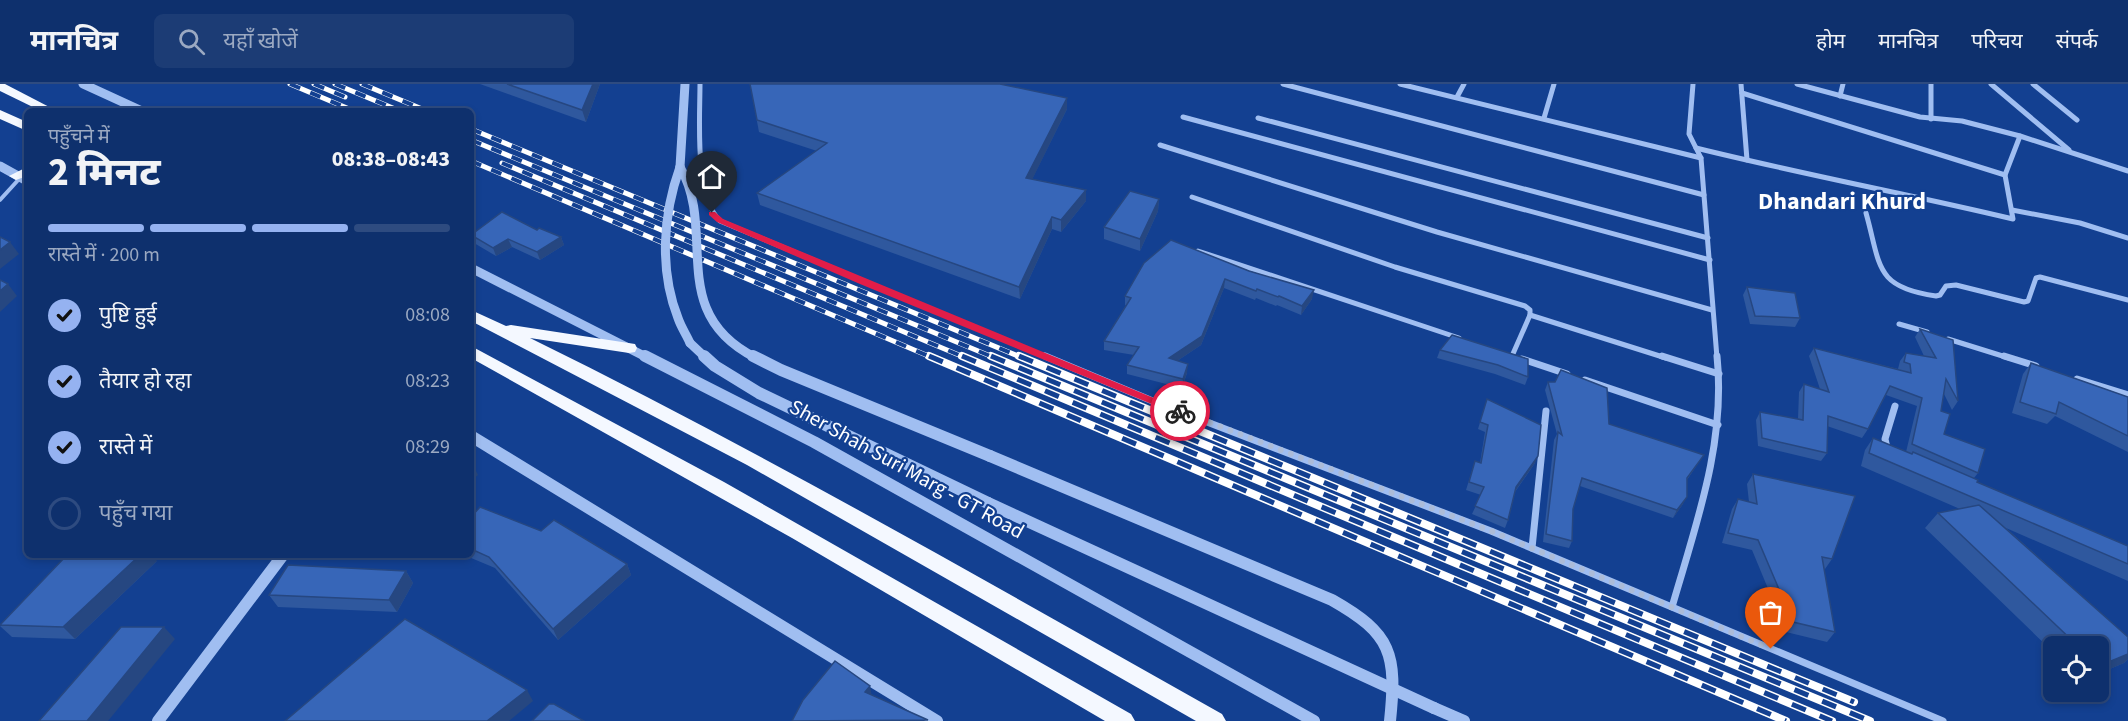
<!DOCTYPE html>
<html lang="hi">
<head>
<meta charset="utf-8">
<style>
  :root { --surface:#0e306d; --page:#1c3c75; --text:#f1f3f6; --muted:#9ba9c2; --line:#2e4b80; --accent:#95b2f1 }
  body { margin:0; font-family:"Source Sans 3","Noto Sans Devanagari",sans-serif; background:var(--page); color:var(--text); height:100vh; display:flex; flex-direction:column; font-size:22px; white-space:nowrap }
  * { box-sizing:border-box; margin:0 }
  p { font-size:20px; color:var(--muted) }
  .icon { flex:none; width:33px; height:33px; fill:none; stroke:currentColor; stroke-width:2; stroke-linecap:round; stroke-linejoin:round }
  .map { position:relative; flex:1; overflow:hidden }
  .sheet { position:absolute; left:24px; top:24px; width:450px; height:450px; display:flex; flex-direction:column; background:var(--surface); border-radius:9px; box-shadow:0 3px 9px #0003,0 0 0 2px var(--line) }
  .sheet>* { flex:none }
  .fabs { position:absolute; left:2043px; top:552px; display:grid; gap:12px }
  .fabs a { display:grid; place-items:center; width:66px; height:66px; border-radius:9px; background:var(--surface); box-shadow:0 3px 9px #0003,0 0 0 2px var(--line); font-size:30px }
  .pin { position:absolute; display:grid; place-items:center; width:51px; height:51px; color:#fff; margin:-62px -26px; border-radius:50% 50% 50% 0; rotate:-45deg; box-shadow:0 0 6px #0007 }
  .pin .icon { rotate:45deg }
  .courier { position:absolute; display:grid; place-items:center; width:60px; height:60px; margin:-30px; border:4px solid #e11d48; border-radius:50%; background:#fff; color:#222; box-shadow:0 2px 8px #0007 }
  .overview em { font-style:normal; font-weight:800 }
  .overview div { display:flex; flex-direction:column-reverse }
  .overview { display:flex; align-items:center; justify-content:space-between; height:102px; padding:0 24px }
  h1 { font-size:39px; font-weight:800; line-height:45px }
  .bar { display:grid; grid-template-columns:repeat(4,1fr); gap:9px 6px; align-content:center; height:72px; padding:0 24px }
  .bar i { height:8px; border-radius:4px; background:var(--line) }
  .bar .current { background:var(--accent) }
  .bar p { grid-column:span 4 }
  ol { padding:0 24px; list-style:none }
  li { display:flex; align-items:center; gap:18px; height:66px }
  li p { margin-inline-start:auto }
  li .icon { padding:6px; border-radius:50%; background:var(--accent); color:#111; stroke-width:4 }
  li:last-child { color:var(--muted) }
  li i { width:33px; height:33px; border:3px solid var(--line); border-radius:50% }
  header { display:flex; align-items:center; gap:36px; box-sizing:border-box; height:84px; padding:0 30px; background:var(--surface); border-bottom:2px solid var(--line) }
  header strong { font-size:28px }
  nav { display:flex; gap:33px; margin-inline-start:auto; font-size:21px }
  .search { width:420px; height:54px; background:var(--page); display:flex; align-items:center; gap:15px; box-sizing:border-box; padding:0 21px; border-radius:9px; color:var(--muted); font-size:22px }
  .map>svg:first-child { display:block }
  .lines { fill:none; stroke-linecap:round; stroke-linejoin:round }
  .service { stroke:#a0bef1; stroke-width:4 }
  .minor-far1 { stroke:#a0bef1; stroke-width:5 }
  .minor { stroke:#a0bef1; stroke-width:7 }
  .tertiary-far1 { stroke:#a0bef1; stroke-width:9 }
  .tertiary { stroke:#a0bef1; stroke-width:12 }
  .trunk { fill:#f4f8ff; fill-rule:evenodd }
  .rail-far1-casing { stroke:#fff; stroke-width:5 }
  .rail-casing { stroke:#fff; stroke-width:8 }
  .rail-far1 { stroke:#134091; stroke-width:4; stroke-dasharray:11; stroke-linecap:butt }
  .rail { stroke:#134091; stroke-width:5; stroke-dasharray:15; stroke-linecap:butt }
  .tertiary-bridge-far1 { stroke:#a0bef1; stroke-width:9 }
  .tertiary-bridge { stroke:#a0bef1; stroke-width:12 }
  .wall { fill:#2f589e }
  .shaded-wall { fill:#264781 }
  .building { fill:#3766b8; stroke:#264781; stroke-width:1.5 }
  .route { fill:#e11d48 }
  .done { stroke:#acbcd8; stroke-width:6; stroke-dasharray:0 10.8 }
  .labels { text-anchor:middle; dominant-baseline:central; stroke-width:4.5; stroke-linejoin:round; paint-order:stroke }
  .street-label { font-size:21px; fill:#fff; stroke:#134091 }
  .quarter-label { font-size:24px; font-weight:bold; fill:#fff; stroke:#134091 }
</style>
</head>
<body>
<header>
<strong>मानचित्र</strong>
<div class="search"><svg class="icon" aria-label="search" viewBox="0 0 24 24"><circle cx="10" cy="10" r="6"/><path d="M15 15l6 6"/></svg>यहाँ खोजें</div>
<nav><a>होम</a><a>मानचित्र</a><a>परिचय</a><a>संपर्क</a></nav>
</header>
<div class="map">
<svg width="2128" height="637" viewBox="0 0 2128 637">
  <rect width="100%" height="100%" fill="#134091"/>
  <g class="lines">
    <!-- service -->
    <path class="service" d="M0,116L20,94"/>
    <!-- minor-far1 -->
    <g class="minor-far1">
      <path d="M700,0C700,35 694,111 720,137L1048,274"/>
      <path d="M1283,0L1704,111"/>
      <path d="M1400,0L1701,74"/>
      <path d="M1693,0L1689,50L1701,74L1717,274"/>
      <path d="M1741,0L1747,76"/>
      <path d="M1797,0L1920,33L1962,37L2020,52L2128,87"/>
      <path d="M1931,0V35"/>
      <path d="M1991,0L2069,66"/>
      <path d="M2033,0L2077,36"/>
      <path d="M1742,9L2005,91"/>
      <path d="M1840,12L1843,0"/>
      <path d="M1457,13L1464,0"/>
      <path d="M1183,33L1710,176"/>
      <path d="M1258,34L1708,154"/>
      <path d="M1544,34L1554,0"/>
      <path d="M1160,61L1437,148L1712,226"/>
      <path d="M1696,64C1801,90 1908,110 2013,135L2005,91L2020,52"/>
      <path d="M1192,113L1395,183L1525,222L1530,226V231L1512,272"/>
      <path d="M2012,126L2080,139L2128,154"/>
      <path d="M1866,129C1881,182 1874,203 1936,212L1940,211L1946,202L1956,201L2024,218L2028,217L2036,194L2040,193L2128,216"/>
      <path d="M1198,167L1459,254"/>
      <path d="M1530,231L1666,274"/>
      <path d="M1899,240L1927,248"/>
      <path d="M1948,255L2009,274"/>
    </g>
    <!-- minor -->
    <g class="minor">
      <path d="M1045,272L1155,318L1491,447L1943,637"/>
      <path d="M1662,272L1719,290"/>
      <path d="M2004,272L2036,282"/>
      <path d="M1522,275L1567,290"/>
      <path d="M2077,295L2128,311"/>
      <path d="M1585,296L1718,341"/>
      <path d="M1887,364L1885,355L1895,322"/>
      <path d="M1532,464L1546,327"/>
      <path d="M1672,523C1696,440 1726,359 1717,272"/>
    </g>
    <!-- tertiary-far1 -->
    <g class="tertiary-far1">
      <path d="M83,0L142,27"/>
      <path d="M0,82L27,97"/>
      <path d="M680,83L685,0"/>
      <path d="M471,184L648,274"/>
      <path d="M690,259L706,274"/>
    </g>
    <!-- tertiary -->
    <g class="tertiary">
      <path d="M645,272L814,358L1314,637"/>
      <path d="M704,272L715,282L759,309L988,419"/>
      <path d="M471,352L937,637"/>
      <path d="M990,372L1332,516C1392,550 1397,570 1390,637"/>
      <path d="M1434,624L1464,637"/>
      <path d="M158,637L283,471"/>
    </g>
    <!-- trunk -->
    <g class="trunk">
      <path d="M0,0H5L57,27H41L0,7Z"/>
      <path d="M0,26L27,38V47L0,35Z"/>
      <path d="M27,83V92L16,96L9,92Z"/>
      <path d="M471,226L506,242L511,241L635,260L637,264L635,268L629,269L530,254C766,370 994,502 1222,630L1226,637H1196L747,381L471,237Z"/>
      <path d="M471,262L724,398L1131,630L1135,637H1105L792,454L471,274Z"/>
    </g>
    <defs>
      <g id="rail-far1">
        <path d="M290,0L354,27"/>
        <path d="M314,0L345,13"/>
        <path d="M335,0L400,27"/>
        <path d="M362,0L427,27"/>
        <path d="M471,45L1023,274"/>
        <path d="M471,56L995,274"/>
        <path d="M471,77L933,274"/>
        <path d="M502,79L966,274"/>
      </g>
      <g id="rail">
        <path d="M929,272L1786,637"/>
        <path d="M962,272L1832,637"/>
        <path d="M991,272L1870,637"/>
        <path d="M1019,272L1854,618"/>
      </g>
    </defs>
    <!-- rail-far1 casing -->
    <use href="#rail-far1" class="rail-far1-casing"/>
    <!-- rail casing -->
    <use href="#rail" class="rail-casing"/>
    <!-- rail-far1 -->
    <use href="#rail-far1" class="rail-far1"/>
    <!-- rail -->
    <use href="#rail" class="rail"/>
    <!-- tertiary-bridge-far1 -->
    <g class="tertiary-bridge-far1">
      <path d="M680,83C718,148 665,228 756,274"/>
      <path d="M680,83C663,130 659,186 678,234C681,243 686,250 690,259"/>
    </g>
    <!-- tertiary-bridge -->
    <g class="tertiary-bridge">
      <path d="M753,272L781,286L990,372"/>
      <path d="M988,419L1434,624"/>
    </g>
  </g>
  <!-- wall -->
  <g class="wall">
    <path d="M480,0H600L586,38Z"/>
    <path d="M750,0L1067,14V25L1032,95L1086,106V117L1061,148L1052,145L1020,215L760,121L757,109L817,67L759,48Z"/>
    <path d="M1159,115L1158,127L1140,167L1104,155V143Z"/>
    <path d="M537,146L561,153L564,161L540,176L512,163L496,172L474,159L471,152V150Z"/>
    <path d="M1171,156L1312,215L1301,231L1277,221L1276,222L1256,214L1255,216L1224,204L1201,261L1177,277L1187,289L1182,304L1127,290V281L1134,271L1104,266V257L1126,221H1125V212Z"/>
    <path d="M1747,203L1800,234L1795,243L1750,240L1743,211Z"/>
    <path d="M1920,245L1958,317L1952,326L1944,310L1941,327L1944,350L1978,389L1974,394L1977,398L2128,462V497L2006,444L2128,553V575L2124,579L2098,590V562H2054V569L1925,444L1938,429L1960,425L1861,382L1865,366L1873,354L1906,368L1917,322L1886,311L1868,345L1862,354L1827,342V369L1821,377L1758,362L1756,336L1760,328L1798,335L1799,308L1804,300L1820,305L1809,272L1814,264L1898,285L1900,277L1906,269L1924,272L1915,253Z"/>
    <path d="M1452,251L1528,293L1525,301L1495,290L1437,274L1440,266Z"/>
    <path d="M2031,279L2128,313V368L2055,332L2047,340L2012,329L2023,290Z"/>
    <path d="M1548,298L1609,340L1699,378L1687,396L1683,420L1673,434L1580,402L1573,425L1572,457L1569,464L1543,458L1554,356L1557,350L1545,306Z"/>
    <path d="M1487,315L1535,379L1515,408L1508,436L1505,444L1472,430L1481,411L1466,406L1475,377L1480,379L1485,348L1478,345Z"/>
    <path d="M1753,390L1832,475L1825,485H1824L1835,548L1827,558L1786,548L1752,466L1722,459L1732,425L1738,415L1749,418L1747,400Z"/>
    <path d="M471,433L541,447L627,480L631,491L558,556L495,484L464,471H471Z"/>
    <path d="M157,477L75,555L12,553L0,542Z"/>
    <path d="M406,487L413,499L397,528L278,523L269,511Z"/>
  </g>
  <!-- shaded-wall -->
  <g class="shaded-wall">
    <path d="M593,0H600L586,38L582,26Z"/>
    <path d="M1067,14V25L1027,106L1026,94Z"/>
    <path d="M1086,106V117L1061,148V136Z"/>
    <path d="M1159,115L1158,127L1140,167V155Z"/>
    <path d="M1052,133V145L1020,215L1019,203Z"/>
    <path d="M561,153L564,161L540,176L537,168Z"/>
    <path d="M508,155L512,163L496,172L493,164Z"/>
    <path d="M10,158L19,170L0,185V166Z"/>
    <path d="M1225,195L1224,204L1201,261L1168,283L1169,274Z"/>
    <path d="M8,200L17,212L0,228V207Z"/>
    <path d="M1314,206L1312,215L1301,231L1302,222Z"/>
    <path d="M1188,280L1187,289L1182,304L1183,295Z"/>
    <path d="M1538,372L1535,379L1513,410L1516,403Z"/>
    <path d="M474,383L478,391L471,397V385Z"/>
    <path d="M1687,413L1683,420L1673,434L1677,426Z"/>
    <path d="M140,471H153L157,477L75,555L63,543Z"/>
    <path d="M627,480L631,491L558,556L553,545Z"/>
    <path d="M406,487L413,499L397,528L389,516Z"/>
    <path d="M164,543L175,555L108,637H87Z"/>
    <path d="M2128,570V575L2124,579L2098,590V583Z"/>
    <path d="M870,602L872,613L865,608Z"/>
    <path d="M527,606L533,617L509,637H487Z"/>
  </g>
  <!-- building -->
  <g class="building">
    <path d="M507,0H593L582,26Z"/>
    <path d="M750,0H1000L1067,14L1026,94L1086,106L1061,136L1052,133L1019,203L757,109L827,59L757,36Z"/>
    <path d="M1130,107L1159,115L1140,155L1104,143Z"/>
    <path d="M502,128L537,146L539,144L561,153L537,168L508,155L493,164L471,151Z"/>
    <path d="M0,153L10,158L0,166Z"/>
    <path d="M1171,156L1249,187L1314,206L1302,222L1279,212L1278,213L1257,205L1256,207L1225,195L1202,252L1169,274L1188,280L1183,295L1127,281L1139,263L1104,257L1131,214L1125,212L1144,179Z"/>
    <path d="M0,196L8,200L0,207Z"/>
    <path d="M1747,203L1795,209L1800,234L1755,232Z"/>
    <path d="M1920,245L1953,256L1958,317L1946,295L1941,327L1950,330L1944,350L1985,365L1978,389L1912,360L1922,314L1890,302L1868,345L1828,332L1827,369L1762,354L1760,328L1803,336L1804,300L1829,308L1814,264L1911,289L1910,280L1904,278L1906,269L1936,274Z"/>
    <path d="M1452,251L1528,275V293L1498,281L1440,266Z"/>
    <path d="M2031,279L2128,313V352L2059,318L2056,330L2020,318Z"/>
    <path d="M1561,286L1607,304L1609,340L1704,371L1687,394V413L1677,426L1582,394L1573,425L1572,457L1546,450L1558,348L1562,351L1548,298H1555Z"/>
    <path d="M1487,315L1541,341L1538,372L1516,403L1508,436L1475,422L1484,403L1469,398L1475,377L1481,379L1488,341L1480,338Z"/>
    <path d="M1873,354L1912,370L1913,368L1978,396L1977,398L2128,462V480L1869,369Z"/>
    <path d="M1753,390L1855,412L1832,475L1822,473L1835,548L1793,538L1758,456L1728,449L1738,415L1757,420Z"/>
    <path d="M1979,421L2128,553V570L2099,582L2098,562H2078L1938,429Z"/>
    <path d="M480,423L541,447L554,436L627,480L553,545L489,473L471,465V433Z"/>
    <path d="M67,471H140L63,543L0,541Z"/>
    <path d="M288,481L406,487L389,516L269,511Z"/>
    <path d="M405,535L527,606L487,637H285Z"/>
    <path d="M121,543H164L87,637H39Z"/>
    <path d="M835,577L870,602L865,608L928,636L792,637L803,616Z"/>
    <path d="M549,620H554L584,637H532Z"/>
  </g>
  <!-- route -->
  <path class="route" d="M709,128H715L723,135L1185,327L1180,331L1176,330L860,200L717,138L709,131Z"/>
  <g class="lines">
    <!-- done -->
    <path class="done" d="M1180,327L1491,447L1771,565"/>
  </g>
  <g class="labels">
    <!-- street labels -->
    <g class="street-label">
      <text transform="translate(907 385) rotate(29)">Sher Shah Suri Marg - GT Road</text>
    </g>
    <!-- quarter labels -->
    <g class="quarter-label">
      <text x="1842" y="117">Dhandari Khurd</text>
    </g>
  </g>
</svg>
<div class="fabs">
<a><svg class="icon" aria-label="locate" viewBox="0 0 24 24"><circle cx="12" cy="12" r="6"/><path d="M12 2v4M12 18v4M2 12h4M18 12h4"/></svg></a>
</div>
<div class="pin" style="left:1771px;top:565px;background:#ea580c"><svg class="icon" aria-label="bag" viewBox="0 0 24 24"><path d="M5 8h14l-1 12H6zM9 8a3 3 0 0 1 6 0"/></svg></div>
<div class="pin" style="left:712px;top:129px;background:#1f2937"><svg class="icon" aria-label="home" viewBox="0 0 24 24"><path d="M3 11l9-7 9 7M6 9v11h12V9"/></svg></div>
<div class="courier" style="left:1180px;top:327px"><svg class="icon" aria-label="bike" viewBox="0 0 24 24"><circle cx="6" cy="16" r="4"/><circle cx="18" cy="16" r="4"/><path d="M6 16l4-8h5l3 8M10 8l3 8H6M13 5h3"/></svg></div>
<section class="sheet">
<div class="overview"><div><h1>2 मिनट</h1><p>पहुँचने में</p></div><em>08:38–08:43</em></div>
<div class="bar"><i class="current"></i><i class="current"></i><i class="current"></i><i></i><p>रास्ते में · 200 m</p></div>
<ol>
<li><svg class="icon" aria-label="check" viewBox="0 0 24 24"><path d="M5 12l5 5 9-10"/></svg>पुष्टि हुई<p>08:08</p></li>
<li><svg class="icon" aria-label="check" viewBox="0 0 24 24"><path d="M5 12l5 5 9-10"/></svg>तैयार हो रहा<p>08:23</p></li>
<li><svg class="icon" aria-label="check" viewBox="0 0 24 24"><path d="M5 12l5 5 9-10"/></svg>रास्ते में<p>08:29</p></li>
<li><i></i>पहुँच गया</li>
</ol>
</section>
</div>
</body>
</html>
